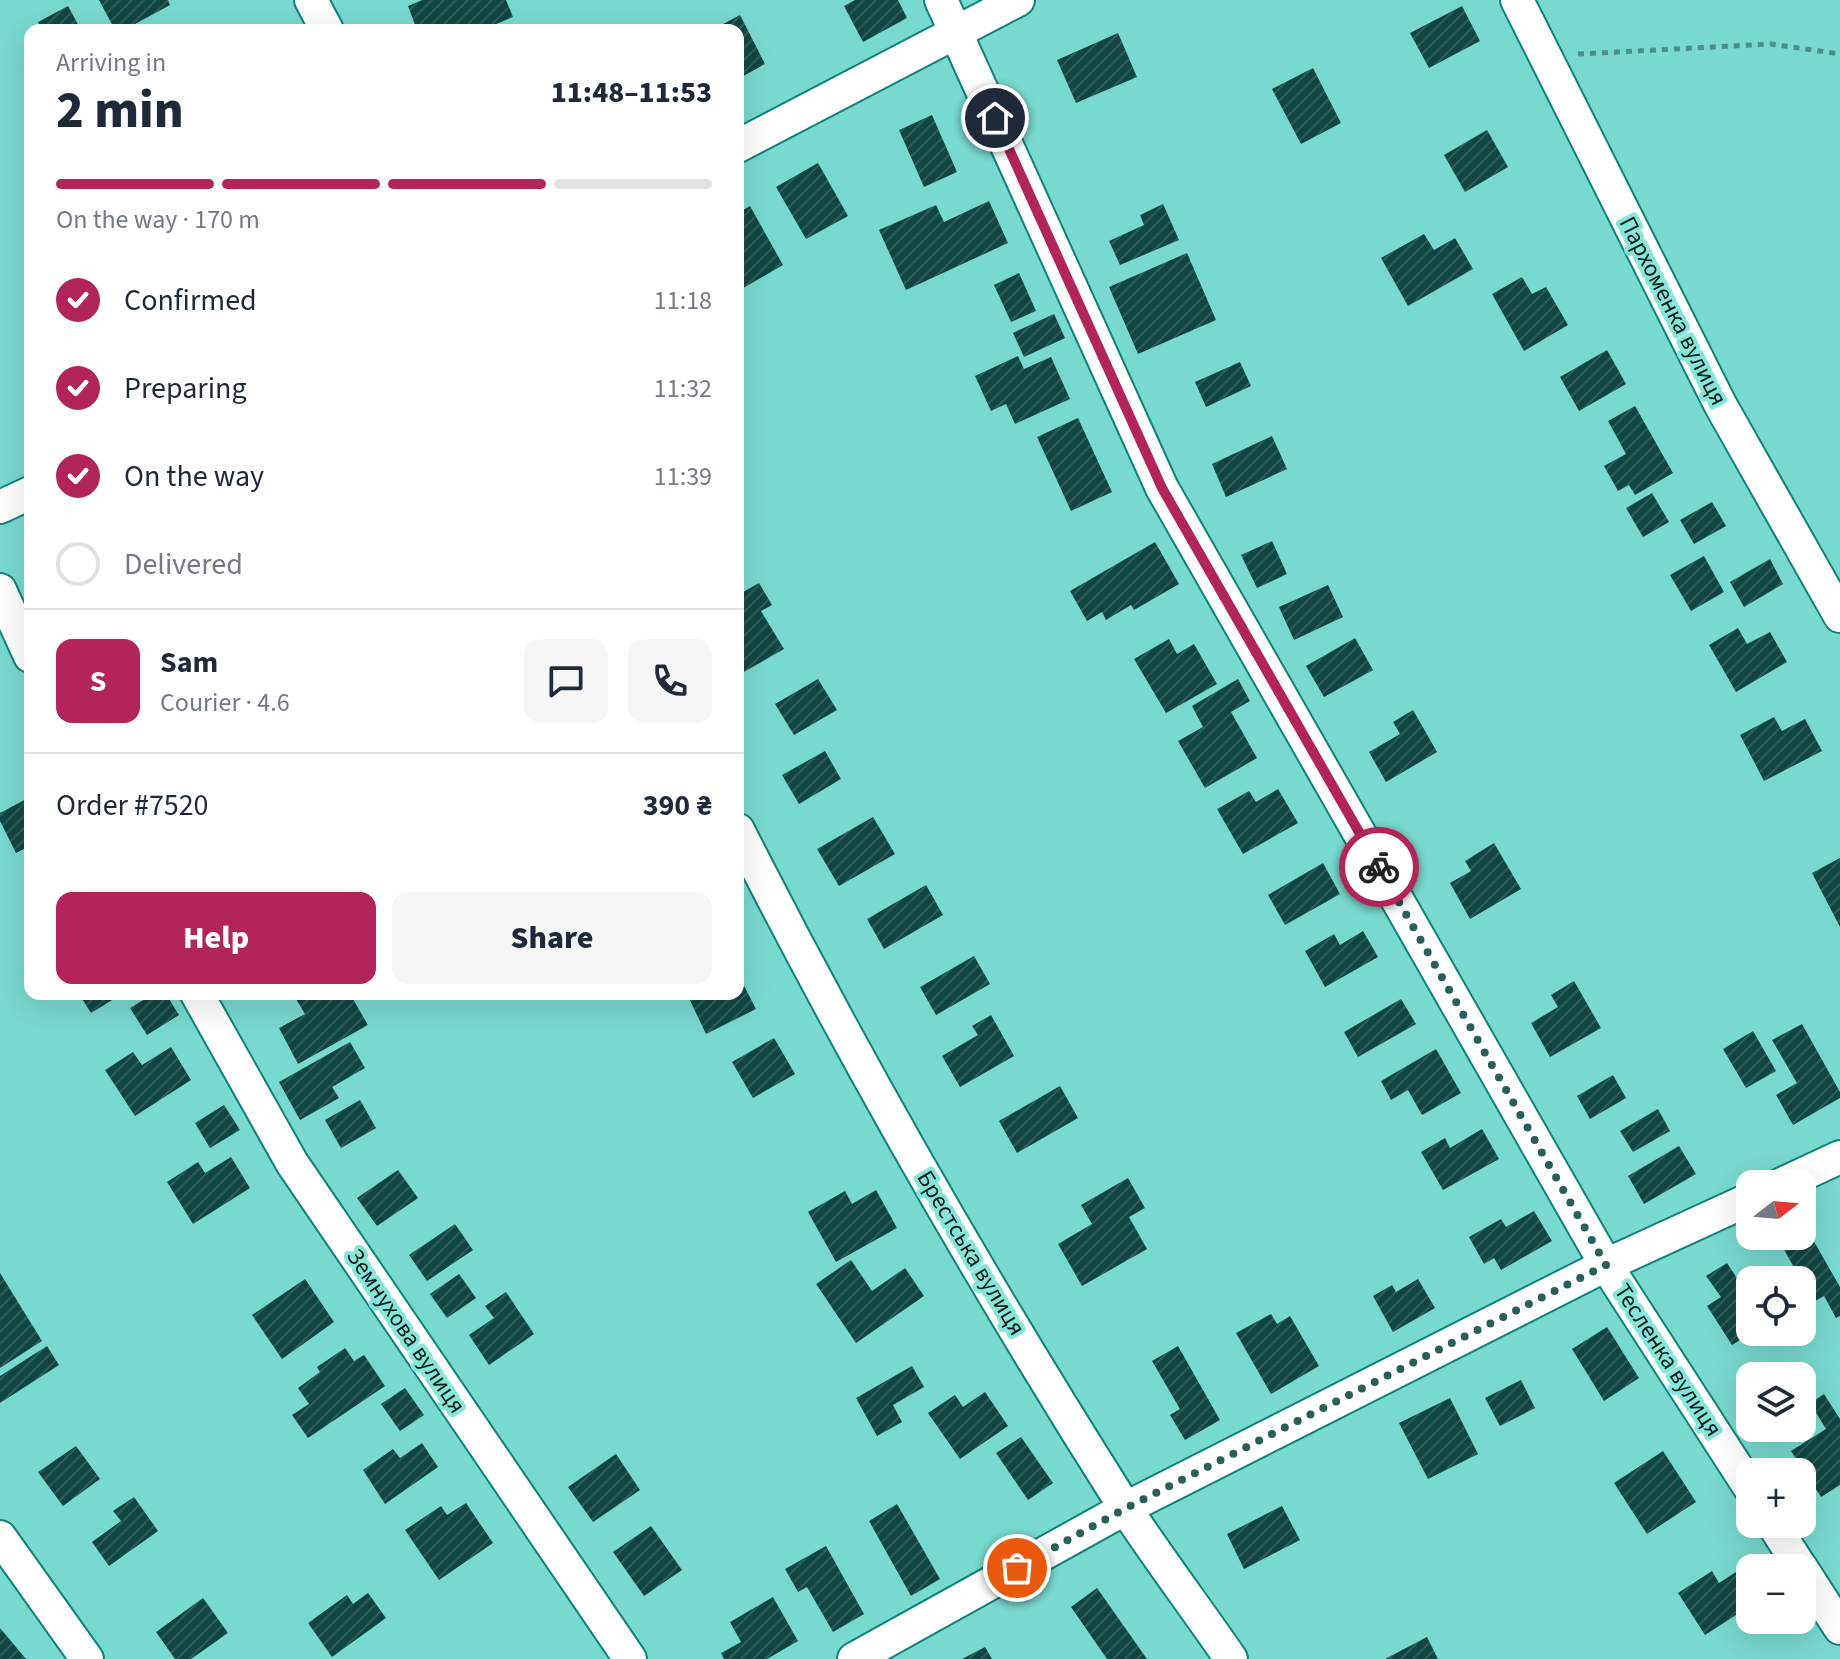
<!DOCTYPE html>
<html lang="en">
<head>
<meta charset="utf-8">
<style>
  :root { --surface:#fff; --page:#f6f6f7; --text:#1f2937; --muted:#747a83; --line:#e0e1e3; --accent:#b32458 }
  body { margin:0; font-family:"Source Sans 3",sans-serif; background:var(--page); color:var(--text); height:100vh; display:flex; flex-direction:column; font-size:30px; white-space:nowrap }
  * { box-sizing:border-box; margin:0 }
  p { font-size:26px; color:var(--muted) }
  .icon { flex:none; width:44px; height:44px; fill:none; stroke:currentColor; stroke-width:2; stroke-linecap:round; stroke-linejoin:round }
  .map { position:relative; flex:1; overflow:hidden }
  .details { position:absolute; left:24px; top:24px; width:720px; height:976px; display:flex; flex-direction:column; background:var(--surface); border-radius:16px; box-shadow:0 8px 32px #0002 }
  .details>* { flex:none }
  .needle { width:52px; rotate:74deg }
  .tools { position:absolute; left:1736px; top:1170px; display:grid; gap:16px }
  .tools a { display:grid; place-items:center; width:80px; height:80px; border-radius:16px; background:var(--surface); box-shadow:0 8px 32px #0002; font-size:40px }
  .pin { position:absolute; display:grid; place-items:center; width:68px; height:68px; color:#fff; margin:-34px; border:4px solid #fff; border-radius:50%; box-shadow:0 2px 8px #0007 }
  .courier { position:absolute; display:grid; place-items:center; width:80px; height:80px; margin:-40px; border:6px solid #b32458; border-radius:50%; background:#fff; color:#222; box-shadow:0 2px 10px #0007 }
  .summary em { font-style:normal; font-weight:800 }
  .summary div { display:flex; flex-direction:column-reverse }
  .summary { display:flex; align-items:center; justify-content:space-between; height:136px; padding:0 32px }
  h1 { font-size:52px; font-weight:800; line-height:60px }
  .bar { display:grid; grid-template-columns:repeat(4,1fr); gap:12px 8px; align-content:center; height:96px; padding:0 32px }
  .bar i { height:10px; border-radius:6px; background:var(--line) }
  .bar .active { background:var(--accent) }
  .bar p { grid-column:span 4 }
  .line { display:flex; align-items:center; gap:20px; padding:0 32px; border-top:2px solid var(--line) }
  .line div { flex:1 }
  .round { display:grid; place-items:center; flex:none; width:84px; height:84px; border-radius:16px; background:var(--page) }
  ol { padding:0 32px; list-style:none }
  li { display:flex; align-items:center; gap:24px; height:88px }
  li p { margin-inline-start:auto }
  li .icon { padding:8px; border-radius:50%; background:var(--accent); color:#fff; stroke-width:4 }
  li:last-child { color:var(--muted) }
  li i { width:44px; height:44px; border:4px solid var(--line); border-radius:50% }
  .primary-button { display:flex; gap:16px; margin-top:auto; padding:16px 32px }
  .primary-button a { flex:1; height:92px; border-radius:16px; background:var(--accent); color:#fff; font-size:32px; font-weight:800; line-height:92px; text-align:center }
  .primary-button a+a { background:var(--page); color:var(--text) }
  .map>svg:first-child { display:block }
  .building { fill:url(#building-hatch) }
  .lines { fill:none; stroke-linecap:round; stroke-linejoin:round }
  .minor-casing { stroke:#0e8379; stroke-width:36 }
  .path { stroke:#4a9188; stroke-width:5; stroke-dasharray:6 6; stroke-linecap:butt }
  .minor { stroke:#fff; stroke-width:32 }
  .done { stroke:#2a5e57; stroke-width:8; stroke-dasharray:0 14.4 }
  .route { stroke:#b32458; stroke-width:10 }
  .labels { text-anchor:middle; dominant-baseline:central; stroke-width:8; stroke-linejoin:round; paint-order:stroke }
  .street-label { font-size:24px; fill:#001b17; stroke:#85e6da }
</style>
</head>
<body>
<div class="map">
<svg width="1840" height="1659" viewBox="0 0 1840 1659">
  <defs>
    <pattern id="building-hatch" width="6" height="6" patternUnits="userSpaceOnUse" patternTransform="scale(2)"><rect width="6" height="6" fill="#0f4641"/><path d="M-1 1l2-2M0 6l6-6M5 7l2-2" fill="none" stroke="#305d59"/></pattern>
  </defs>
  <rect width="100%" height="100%" fill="#78d9cd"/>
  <!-- building -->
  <g class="building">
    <path d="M99,0H168L170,5L124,30H115Z"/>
    <path d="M422,0H506L513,17L482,30H417L408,6Z"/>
    <path d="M855,0H898L907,18L863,42L844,6Z"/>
    <path d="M68,6L81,30H42L38,22Z"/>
    <path d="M1462,6L1480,41L1429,68L1410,33Z"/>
    <path d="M740,15L765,64L738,79V30H712Z"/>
    <path d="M1118,33L1137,77L1076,103L1057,60Z"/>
    <path d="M1313,68L1341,123L1301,144L1272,89Z"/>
    <path d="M932,115L957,172L924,187L899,130Z"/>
    <path d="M1487,130L1508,167L1465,192L1444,155Z"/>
    <path d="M818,163L848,216L806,239L776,187Z"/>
    <path d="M989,201L1008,243L906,290L879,230L936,205L944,222Z"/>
    <path d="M1163,204L1179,240L1120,265L1109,241L1144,225L1140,215Z"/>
    <path d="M750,206L783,265L738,291V213Z"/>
    <path d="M1424,234L1434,250L1455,238L1473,269L1408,306L1381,258Z"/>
    <path d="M1187,253L1216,320L1138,354L1109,287Z"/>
    <path d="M1019,273L1036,311L1011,322L994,285Z"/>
    <path d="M1522,277L1532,294L1546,287L1568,325L1524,351L1492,294Z"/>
    <path d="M1054,314L1065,338L1024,357L1013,333Z"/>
    <path d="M1607,350L1626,384L1579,411L1560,377Z"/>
    <path d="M1018,356L1024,369L1051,357L1070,399L1015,424L1006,404L991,411L975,376Z"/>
    <path d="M1240,362L1251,386L1206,407L1195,382Z"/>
    <path d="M1635,406L1673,473L1635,495L1629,485L1618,491L1604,466L1626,454L1608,421Z"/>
    <path d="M1078,418L1112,492L1071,511L1037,437Z"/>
    <path d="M1272,436L1287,469L1226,497L1212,464Z"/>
    <path d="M1652,493L1669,522L1643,537L1626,508Z"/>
    <path d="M1712,502L1726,526L1694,544L1680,520Z"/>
    <path d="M1272,541L1287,574L1257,588L1241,555Z"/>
    <path d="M1155,542L1179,584L1134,610L1131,605L1106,620L1102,612L1087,621L1070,591Z"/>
    <path d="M1704,556L1724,592L1691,611L1670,575Z"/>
    <path d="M1770,559L1783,584L1744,607L1730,582Z"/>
    <path d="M759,583L772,605L761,611L784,649L742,673L738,666V595Z"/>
    <path d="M1328,585L1343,617L1294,640L1279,607Z"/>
    <path d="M1738,628L1747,644L1770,632L1787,662L1736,692L1709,645Z"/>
    <path d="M1355,638L1373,670L1324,697L1306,666Z"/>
    <path d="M1169,639L1177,654L1194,644L1217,684L1166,713L1134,659Z"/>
    <path d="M818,679L837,710L794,735L775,704Z"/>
    <path d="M1238,679L1250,701L1231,712L1257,758L1205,788L1178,741L1203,727L1192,706Z"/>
    <path d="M1413,710L1437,752L1386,782L1369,752L1400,734L1393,722Z"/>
    <path d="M1774,717L1782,731L1805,719L1822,751L1764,781L1740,735Z"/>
    <path d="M825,751L841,779L799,804L782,775Z"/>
    <path d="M1278,789L1298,823L1243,854L1217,809L1249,791L1256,802Z"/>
    <path d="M30,797V846L16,853L0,821V813Z"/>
    <path d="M873,817L895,854L839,886L817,849Z"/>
    <path d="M1494,843L1521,889L1470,919L1450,883L1471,871L1465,861Z"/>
    <path d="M1840,858V927L1812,873Z"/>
    <path d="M1323,863L1340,894L1285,925L1268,895Z"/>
    <path d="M926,885L943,915L884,949L867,919Z"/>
    <path d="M1363,931L1378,957L1325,987L1305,951L1334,934L1340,945Z"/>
    <path d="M974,956L990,984L936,1015L920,987Z"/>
    <path d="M738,974L756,1009L706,1034L687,994H738Z"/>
    <path d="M1574,981L1601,1028L1550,1057L1531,1023L1558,1007L1551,995Z"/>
    <path d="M79,994H122L91,1013Z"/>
    <path d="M153,994H166L179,1015L147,1035L130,1008Z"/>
    <path d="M306,994H350L368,1025L298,1064L279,1028L305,1014L296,999Z"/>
    <path d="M1401,999L1416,1024L1358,1057L1344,1032Z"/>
    <path d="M991,1015L1014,1056L960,1087L942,1056L978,1035L972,1026Z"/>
    <path d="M1802,1024L1840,1092V1098L1793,1125L1776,1095L1797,1083L1772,1040Z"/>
    <path d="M1753,1031L1776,1071L1746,1088L1723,1049Z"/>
    <path d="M774,1038L795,1074L753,1098L732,1062Z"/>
    <path d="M350,1042L365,1068L332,1087L339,1098L300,1120L279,1082Z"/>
    <path d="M171,1047L191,1080L135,1116L105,1070L133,1052L142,1065Z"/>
    <path d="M1436,1049L1461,1093L1422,1115L1408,1090L1391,1100L1381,1081Z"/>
    <path d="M1613,1075L1626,1098L1590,1119L1577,1096Z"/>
    <path d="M1060,1086L1078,1118L1017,1153L999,1121Z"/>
    <path d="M360,1100L376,1128L341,1148L325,1120Z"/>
    <path d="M224,1105L240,1130L210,1148L195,1123Z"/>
    <path d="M1658,1109L1670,1131L1633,1152L1620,1131Z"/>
    <path d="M1482,1129L1499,1159L1443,1190L1421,1152L1445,1138L1450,1148Z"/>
    <path d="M1679,1146L1696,1174L1644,1204L1628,1176Z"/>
    <path d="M231,1157L250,1188L193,1224L167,1182L198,1162L205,1173Z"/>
    <path d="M398,1170L418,1198L377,1226L357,1198Z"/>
    <path d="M1128,1178L1145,1208L1129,1217L1147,1249L1082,1286L1058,1244L1092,1224L1081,1205Z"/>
    <path d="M876,1190L897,1228L836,1262L808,1212L845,1191L852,1204Z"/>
    <path d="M1534,1211L1552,1241L1501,1270L1494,1258L1484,1264L1469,1237L1501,1219L1506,1227Z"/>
    <path d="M455,1224L473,1250L427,1281L409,1255Z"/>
    <path d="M1808,1231L1840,1287V1316L1836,1318L1824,1296L1803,1308L1802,1280H1787L1786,1277L1796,1271L1782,1246Z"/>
    <path d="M851,1260L872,1291L905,1268L924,1296L856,1343L816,1284Z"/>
    <path d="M1727,1263L1750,1298V1334L1732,1345L1707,1306L1721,1297L1706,1276Z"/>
    <path d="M0,1273L42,1341L0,1368Z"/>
    <path d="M459,1274L476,1298L447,1318L430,1294Z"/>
    <path d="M305,1279L334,1322L282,1359L252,1315Z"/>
    <path d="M1418,1279L1435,1308L1393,1332L1373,1296L1392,1285L1396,1292Z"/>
    <path d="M506,1292L534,1334L489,1365L469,1335L494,1318L485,1306Z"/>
    <path d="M1271,1314L1277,1324L1290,1316L1319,1366L1271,1394L1236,1333Z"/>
    <path d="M1607,1327L1639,1378L1604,1401L1572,1349Z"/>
    <path d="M47,1346L59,1365L0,1403V1376Z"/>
    <path d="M1178,1346L1220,1420L1185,1440L1170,1415L1180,1409L1152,1361Z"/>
    <path d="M345,1348L354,1361L364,1355L385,1386L308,1438L292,1415L309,1404L298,1388L320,1372L317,1367Z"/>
    <path d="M912,1366L924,1387L893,1405L902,1422L877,1436L856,1398Z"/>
    <path d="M1521,1380L1535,1408L1500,1426L1485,1398Z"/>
    <path d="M405,1388L424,1415L400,1431L381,1404Z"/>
    <path d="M985,1392L1008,1426L960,1459L928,1413L955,1395L963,1407Z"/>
    <path d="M1824,1394L1840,1419V1485L1821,1497L1791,1451L1826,1429L1810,1403Z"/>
    <path d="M1450,1398L1478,1454L1428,1479L1399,1423Z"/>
    <path d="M1021,1437L1053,1483L1028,1500L996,1453Z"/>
    <path d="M422,1443L438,1467L385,1504L363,1470L393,1449L400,1458Z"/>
    <path d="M76,1446L100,1479L63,1506L38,1472Z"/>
    <path d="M1663,1451L1696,1502L1647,1534L1614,1483Z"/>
    <path d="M616,1454L640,1490L593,1522L568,1487Z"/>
    <path d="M134,1497L158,1531L109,1566L92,1542L121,1521L113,1511Z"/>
    <path d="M466,1503L493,1543L439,1580L405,1530L441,1506L447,1515Z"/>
    <path d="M897,1504L940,1579L911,1596L869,1521Z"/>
    <path d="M1282,1506L1300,1540L1244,1569L1227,1534Z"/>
    <path d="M651,1526L682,1570L644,1596L613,1552Z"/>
    <path d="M826,1546L864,1614L833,1632L807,1587L798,1592L785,1569Z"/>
    <path d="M1747,1565L1750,1569V1606L1705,1635L1678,1593L1712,1571L1719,1583Z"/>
    <path d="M1097,1588L1147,1659H1107L1071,1607Z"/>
    <path d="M368,1593L386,1618L332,1657L308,1623L347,1595L353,1604Z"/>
    <path d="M773,1597L798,1641L767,1659H724L721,1653L741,1642L730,1622Z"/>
    <path d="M203,1598L228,1633L191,1659H175L156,1632Z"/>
    <path d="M0,1628L26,1659H0Z"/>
    <path d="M1427,1637L1438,1659H1385Z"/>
    <path d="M985,1647L992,1659H962Z"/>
  </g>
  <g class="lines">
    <defs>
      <g id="minor">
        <path d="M311,0L327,30"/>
        <path d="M941,0L1162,488L1606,1265L1750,1488"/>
        <path d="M1517,0L1721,406L1840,616"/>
        <path d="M738,146L1018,0"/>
        <path d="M0,507L30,493"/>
        <path d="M0,590L30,656"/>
        <path d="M738,830C855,1061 985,1287 1124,1506C1158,1558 1196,1608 1231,1659"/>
        <path d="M197,994L292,1163L630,1659"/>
        <path d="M1782,1184L1840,1157"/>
        <path d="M1773,1524L1801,1568"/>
        <path d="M0,1537L87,1659"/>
        <path d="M1802,1569L1840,1628"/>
        <path d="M854,1659L1126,1508L1606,1265L1750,1199"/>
      </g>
    </defs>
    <!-- minor casing -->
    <use href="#minor" class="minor-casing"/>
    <!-- path -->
    <path class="path" d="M1578,54L1771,44L1840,54"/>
    <!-- minor -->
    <use href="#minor" class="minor"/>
  </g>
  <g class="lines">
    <!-- done -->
    <path class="done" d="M1017,1568L1126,1508L1606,1265L1379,867"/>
    <!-- route -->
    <path class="route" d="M995,118L1162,488L1379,867"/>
  </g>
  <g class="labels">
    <!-- street labels -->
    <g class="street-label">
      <text transform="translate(1673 311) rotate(63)">Пархоменка вулиця</text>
      <text transform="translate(971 1253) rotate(59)">Брестська вулиця</text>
      <text transform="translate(406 1331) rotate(56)">Земнухова вулиця</text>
      <text transform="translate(1668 1360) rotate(57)">Тесленка вулиця</text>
    </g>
  </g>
</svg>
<div class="tools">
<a><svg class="needle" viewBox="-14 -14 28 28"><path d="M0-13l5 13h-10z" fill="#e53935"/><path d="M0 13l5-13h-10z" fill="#747a83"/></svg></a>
<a><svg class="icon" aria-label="locate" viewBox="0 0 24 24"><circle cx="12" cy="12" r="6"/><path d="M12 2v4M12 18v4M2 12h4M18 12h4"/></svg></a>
<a><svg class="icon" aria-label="layers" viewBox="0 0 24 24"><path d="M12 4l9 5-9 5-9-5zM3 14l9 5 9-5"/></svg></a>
<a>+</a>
<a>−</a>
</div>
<div class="pin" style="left:1017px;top:1568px;background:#ea580c"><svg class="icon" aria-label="bag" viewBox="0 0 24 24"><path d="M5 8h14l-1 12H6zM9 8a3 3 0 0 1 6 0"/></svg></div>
<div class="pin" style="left:995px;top:118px;background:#1f2937"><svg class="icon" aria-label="home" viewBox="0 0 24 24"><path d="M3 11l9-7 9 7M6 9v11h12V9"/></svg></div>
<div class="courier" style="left:1379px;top:867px"><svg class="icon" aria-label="bike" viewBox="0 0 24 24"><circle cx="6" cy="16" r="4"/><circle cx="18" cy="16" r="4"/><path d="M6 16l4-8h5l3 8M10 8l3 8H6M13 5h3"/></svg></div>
<section class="details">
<div class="summary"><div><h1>2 min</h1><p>Arriving in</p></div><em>11:48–11:53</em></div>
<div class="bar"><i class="active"></i><i class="active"></i><i class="active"></i><i></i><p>On the way · 170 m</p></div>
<ol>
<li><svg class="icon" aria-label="check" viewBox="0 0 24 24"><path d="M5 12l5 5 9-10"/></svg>Confirmed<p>11:18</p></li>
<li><svg class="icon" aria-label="check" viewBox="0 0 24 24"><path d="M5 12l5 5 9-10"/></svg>Preparing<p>11:32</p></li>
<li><svg class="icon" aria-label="check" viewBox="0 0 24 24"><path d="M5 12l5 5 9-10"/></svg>On the way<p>11:39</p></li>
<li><i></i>Delivered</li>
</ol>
<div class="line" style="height:144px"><b class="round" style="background:var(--accent);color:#fff">S</b><div><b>Sam</b><p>Courier · 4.6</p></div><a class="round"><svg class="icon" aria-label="chat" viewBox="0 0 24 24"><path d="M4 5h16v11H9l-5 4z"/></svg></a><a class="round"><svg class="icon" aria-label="phone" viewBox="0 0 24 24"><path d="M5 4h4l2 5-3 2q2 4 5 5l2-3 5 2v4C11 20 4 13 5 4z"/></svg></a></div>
<div class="line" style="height:104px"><div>Order #7520</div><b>390 ₴</b></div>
<div class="primary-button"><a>Help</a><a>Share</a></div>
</section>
</div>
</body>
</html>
